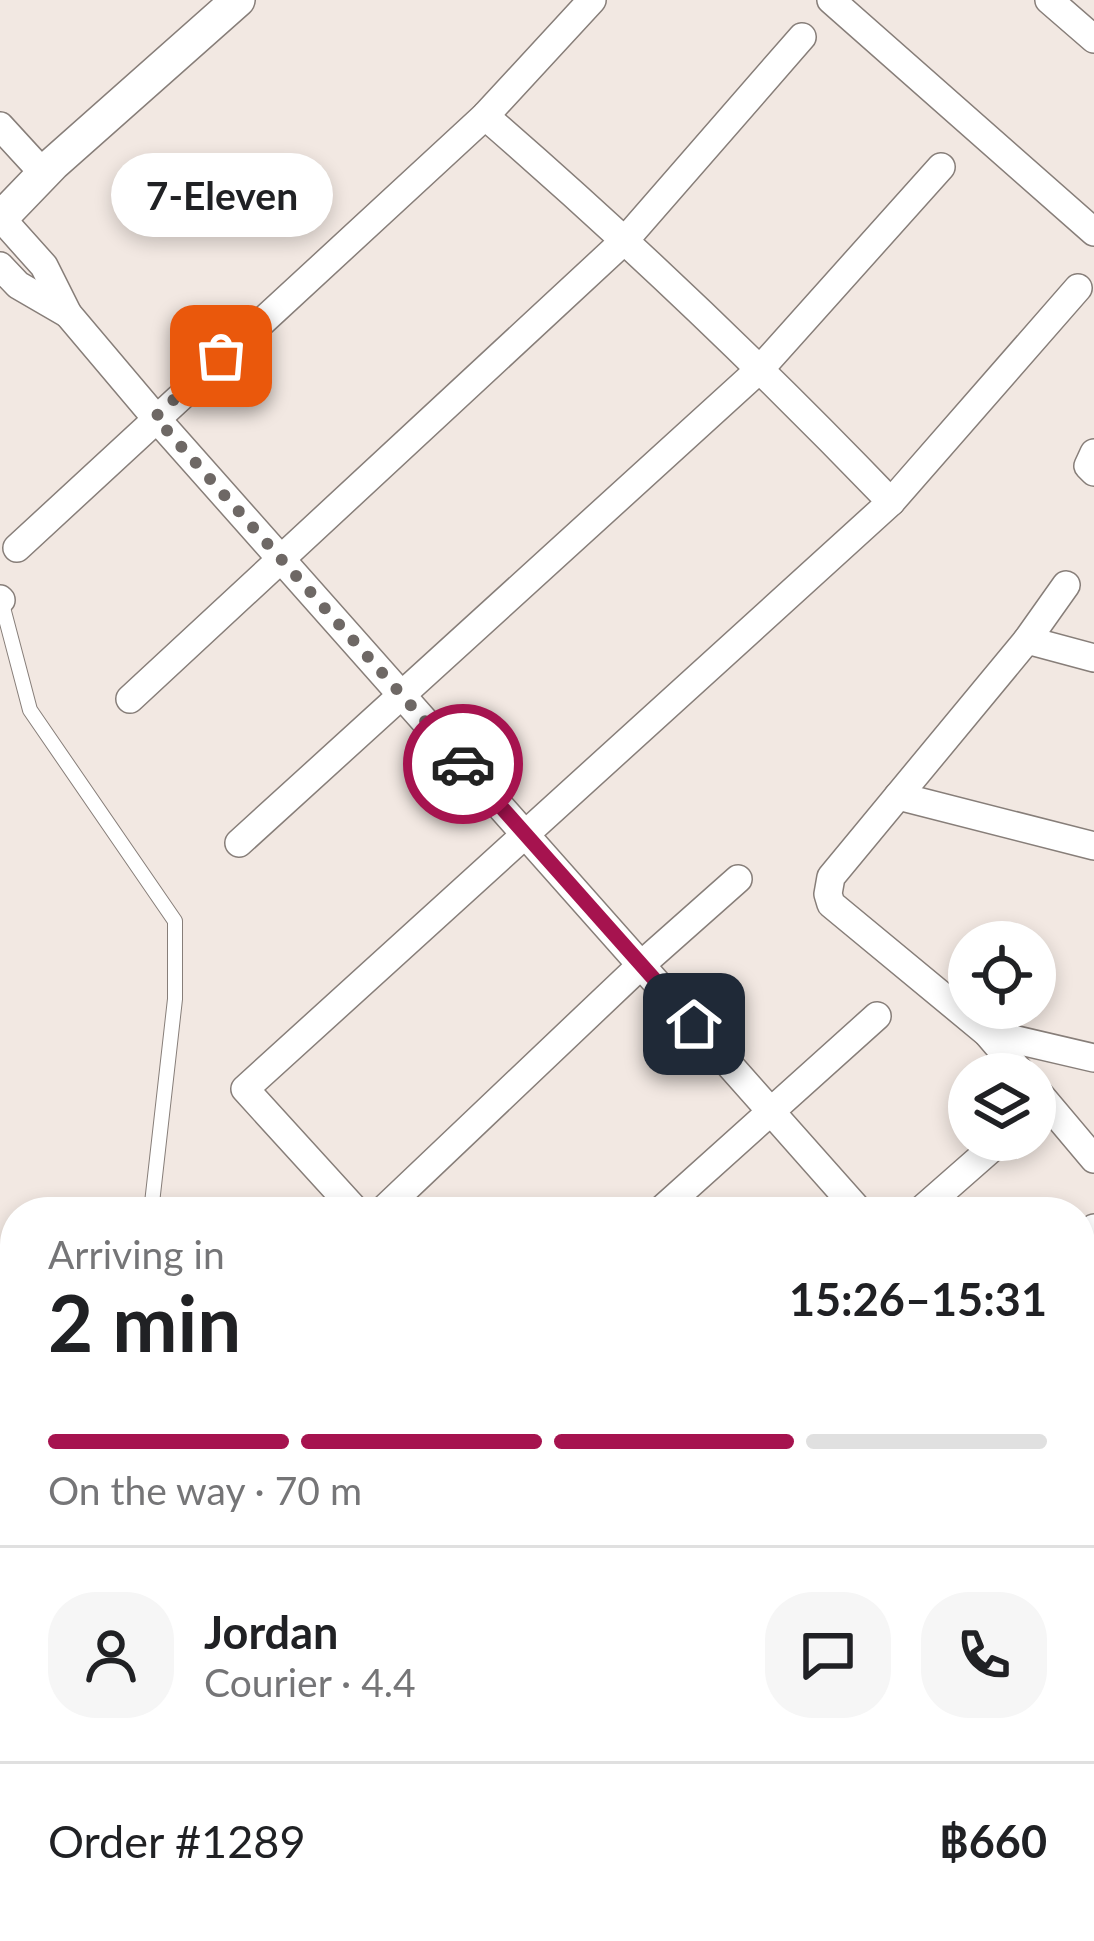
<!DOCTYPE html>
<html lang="en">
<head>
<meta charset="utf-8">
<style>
  :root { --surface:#fff; --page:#f6f6f6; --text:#202124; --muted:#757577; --line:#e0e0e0; --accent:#a6134f }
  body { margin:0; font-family:Lato,sans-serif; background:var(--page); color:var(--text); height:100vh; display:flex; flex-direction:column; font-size:45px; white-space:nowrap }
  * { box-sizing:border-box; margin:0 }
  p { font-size:39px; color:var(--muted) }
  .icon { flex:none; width:66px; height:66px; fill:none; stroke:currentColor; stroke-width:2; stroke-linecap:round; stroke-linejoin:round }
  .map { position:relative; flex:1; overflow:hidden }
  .details { position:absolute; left:0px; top:1197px; width:1095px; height:744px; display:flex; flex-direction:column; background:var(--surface); border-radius:48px 48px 0 0; box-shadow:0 6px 18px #0003 }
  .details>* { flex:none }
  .buttons { position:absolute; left:948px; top:921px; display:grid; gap:24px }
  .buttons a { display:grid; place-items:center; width:108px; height:108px; border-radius:50%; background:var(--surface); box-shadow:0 6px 18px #0003; font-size:60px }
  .pin { position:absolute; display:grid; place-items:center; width:102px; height:102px; color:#fff; margin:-51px; border-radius:24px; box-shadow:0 6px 18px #0006 }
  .courier { position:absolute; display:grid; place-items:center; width:120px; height:120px; margin:-60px; border:9px solid #a6134f; border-radius:50%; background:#fff; color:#222; box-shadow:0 3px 15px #0007 }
  .bubble { position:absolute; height:84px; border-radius:42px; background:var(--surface); box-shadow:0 6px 18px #0003; font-size:39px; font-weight:700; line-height:84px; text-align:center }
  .overview em { font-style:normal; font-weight:700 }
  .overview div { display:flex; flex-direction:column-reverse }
  .overview { display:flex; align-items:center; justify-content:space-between; height:204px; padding:0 48px }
  h1 { font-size:78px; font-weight:700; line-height:90px }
  .bar { display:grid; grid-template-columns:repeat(4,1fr); gap:18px 12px; align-content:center; height:144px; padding:0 48px }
  .bar i { height:15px; border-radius:9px; background:var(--line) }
  .bar .current { background:var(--accent) }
  .bar p { grid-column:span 4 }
  .line { display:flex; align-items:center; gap:30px; padding:0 48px; border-top:3px solid var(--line) }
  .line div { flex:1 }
  .round { display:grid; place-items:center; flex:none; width:126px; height:126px; border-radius:48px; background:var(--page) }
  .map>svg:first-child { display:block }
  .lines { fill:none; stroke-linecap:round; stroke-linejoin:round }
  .service-casing { stroke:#877e79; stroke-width:16 }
  .minor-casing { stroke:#877e79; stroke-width:30 }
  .tertiary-casing { stroke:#877e79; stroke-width:36 }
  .service { stroke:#fff; stroke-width:14 }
  .minor { stroke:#fff; stroke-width:27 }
  .tertiary { stroke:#fff; stroke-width:33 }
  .done { stroke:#6e6865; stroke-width:12; stroke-dasharray:0 21.6 }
  .route { stroke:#a6134f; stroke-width:15 }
</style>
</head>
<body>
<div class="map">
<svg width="1094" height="1941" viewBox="0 0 1094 1941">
  <rect width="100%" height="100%" fill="#f2e8e2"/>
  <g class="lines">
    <defs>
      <path id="service" d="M1,600L30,710L175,921V999L151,1212"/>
      <g id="minor">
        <path d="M831,0L1094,232"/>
        <path d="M1049,0L1094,39"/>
        <path d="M485,116C627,239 761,367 891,502"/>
        <path d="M0,126L44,174"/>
        <path d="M1,218L44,266L68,314L155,417L860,1212"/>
        <path d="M0,266L18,285L68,314"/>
        <path d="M1094,453L1088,466L1094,472"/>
        <path d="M17,548L485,116L592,0"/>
        <path d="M0,599L1,600"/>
        <path d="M1027,640L1094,658"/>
        <path d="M130,699L626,239L802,37"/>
        <path d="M898,796L1094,846"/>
        <path d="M239,843L761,368L941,167"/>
        <path d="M987,1033L1094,1058"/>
        <path d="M1022,1074L987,1033L831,904L828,894L831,877L1027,640L1066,585"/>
        <path d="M1035,1089L1094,1159"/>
        <path d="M357,1212L245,1089L891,502L1078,288"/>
        <path d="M381,1212L641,965L738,879"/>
        <path d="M659,1212L877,1016"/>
        <path d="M919,1212L1001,1140"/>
        <path d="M1080,1273L1094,1228"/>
        <path d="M1080,1437L1094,1440"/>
        <path d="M1080,1624L1094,1628"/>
        <path d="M272,1941L279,1926"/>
      </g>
      <path id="tertiary" d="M0,219L53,164L238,0"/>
    </defs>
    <!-- service casing -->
    <use href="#service" class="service-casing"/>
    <!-- minor casing -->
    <use href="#minor" class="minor-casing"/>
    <!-- tertiary casing -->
    <use href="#tertiary" class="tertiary-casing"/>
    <!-- service -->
    <use href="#service" class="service"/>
    <!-- minor -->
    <use href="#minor" class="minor"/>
    <!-- tertiary -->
    <use href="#tertiary" class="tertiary"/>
  </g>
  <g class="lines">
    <!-- done -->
    <path class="done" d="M221,356L155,417L463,764"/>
    <!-- route -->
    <path class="route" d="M463,764L694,1024"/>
  </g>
</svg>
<div class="buttons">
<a><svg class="icon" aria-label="locate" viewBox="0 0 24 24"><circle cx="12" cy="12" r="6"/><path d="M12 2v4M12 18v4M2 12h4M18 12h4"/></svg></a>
<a><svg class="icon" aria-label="layers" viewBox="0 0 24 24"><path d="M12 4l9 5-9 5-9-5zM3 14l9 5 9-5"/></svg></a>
</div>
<div class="pin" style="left:221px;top:356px;background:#ea580c"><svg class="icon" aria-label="bag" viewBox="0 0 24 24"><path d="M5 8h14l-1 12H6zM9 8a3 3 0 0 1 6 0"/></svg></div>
<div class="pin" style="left:694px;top:1024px;background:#1f2937"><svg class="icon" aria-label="home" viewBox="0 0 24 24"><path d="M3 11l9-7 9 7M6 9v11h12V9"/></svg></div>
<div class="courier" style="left:463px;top:764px"><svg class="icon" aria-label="car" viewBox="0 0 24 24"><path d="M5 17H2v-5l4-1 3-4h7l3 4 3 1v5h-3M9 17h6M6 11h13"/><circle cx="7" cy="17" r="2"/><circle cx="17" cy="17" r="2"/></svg></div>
<div class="bubble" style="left:111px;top:153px;width:222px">7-Eleven</div>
<section class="details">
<div class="overview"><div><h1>2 min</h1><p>Arriving in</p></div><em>15:26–15:31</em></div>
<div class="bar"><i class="current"></i><i class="current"></i><i class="current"></i><i></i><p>On the way · 70 m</p></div>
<div class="line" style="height:216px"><a class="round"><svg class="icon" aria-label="person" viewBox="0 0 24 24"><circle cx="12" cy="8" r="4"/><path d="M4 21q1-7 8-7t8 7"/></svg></a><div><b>Jordan</b><p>Courier · 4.4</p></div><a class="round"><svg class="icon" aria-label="chat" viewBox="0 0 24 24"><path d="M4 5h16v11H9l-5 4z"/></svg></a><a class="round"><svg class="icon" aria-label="phone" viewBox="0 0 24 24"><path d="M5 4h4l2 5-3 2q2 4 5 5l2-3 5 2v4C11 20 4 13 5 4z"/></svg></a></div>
<div class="line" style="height:156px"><div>Order #1289</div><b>฿660</b></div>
</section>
</div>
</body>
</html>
